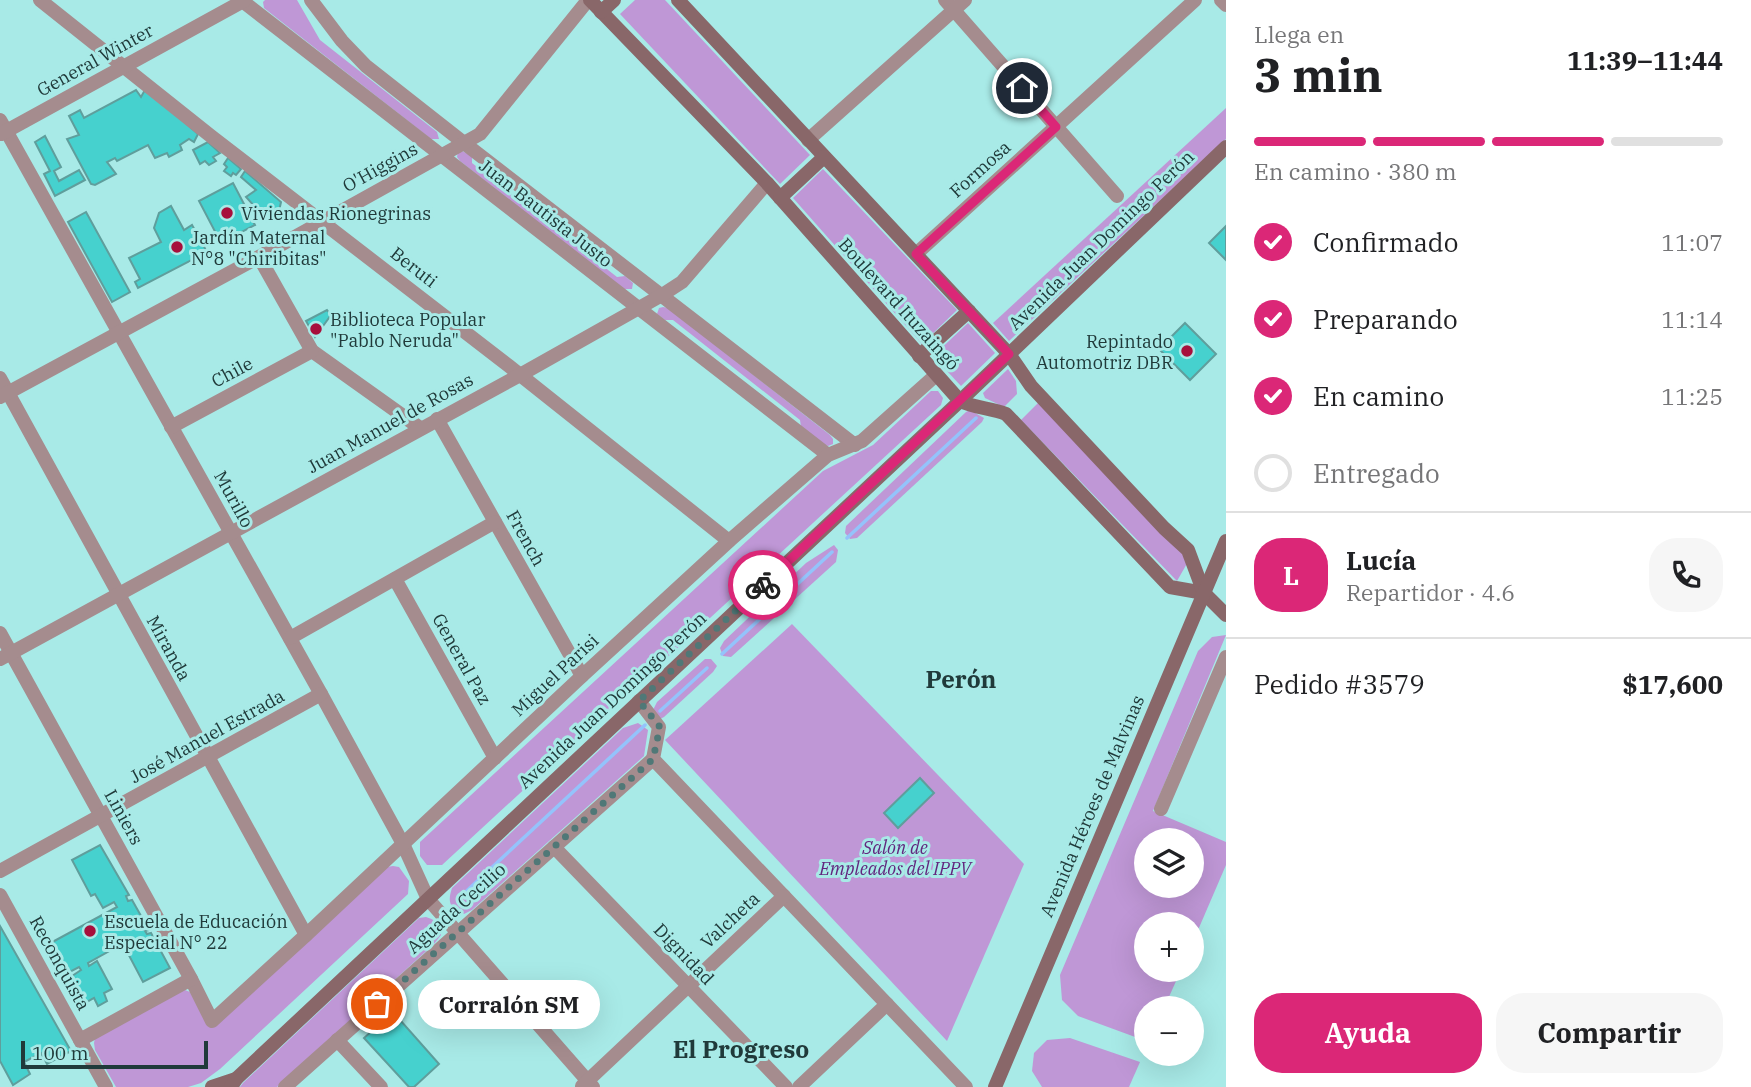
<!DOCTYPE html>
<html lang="es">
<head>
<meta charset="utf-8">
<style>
  :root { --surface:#fff; --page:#f6f6f6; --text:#202124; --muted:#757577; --line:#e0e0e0; --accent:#db2777 }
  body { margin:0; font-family:"IBM Plex Serif",serif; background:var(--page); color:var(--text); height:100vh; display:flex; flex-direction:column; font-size:26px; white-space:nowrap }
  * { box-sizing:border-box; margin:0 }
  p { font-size:23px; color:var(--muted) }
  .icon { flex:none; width:38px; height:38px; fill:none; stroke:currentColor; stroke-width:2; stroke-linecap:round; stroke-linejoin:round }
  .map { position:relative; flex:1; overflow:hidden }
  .panel { display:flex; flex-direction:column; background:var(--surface); width:525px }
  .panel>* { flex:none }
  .controls { position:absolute; left:1134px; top:828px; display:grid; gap:14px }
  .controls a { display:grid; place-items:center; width:70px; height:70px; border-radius:50%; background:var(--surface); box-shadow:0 7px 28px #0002; font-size:35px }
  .scale { position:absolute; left:21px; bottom:18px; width:187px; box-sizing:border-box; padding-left:7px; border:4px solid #203a3a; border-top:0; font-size:19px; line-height:24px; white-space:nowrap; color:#203a3a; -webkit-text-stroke:5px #a8eae7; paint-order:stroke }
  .pin { position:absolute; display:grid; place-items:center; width:60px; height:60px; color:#fff; margin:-30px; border:4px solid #fff; border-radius:50%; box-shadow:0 2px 7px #0007 }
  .courier { position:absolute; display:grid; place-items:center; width:70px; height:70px; margin:-35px; border:5px solid #db2777; border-radius:50%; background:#fff; color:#222; box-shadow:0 2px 9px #0007 }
  .bubble { position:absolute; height:49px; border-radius:24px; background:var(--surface); box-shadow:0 7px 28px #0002; font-size:23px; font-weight:700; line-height:49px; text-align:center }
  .headline em { font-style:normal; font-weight:700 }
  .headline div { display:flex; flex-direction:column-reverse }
  .headline { display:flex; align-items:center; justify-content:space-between; height:119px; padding:0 28px }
  h1 { font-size:46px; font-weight:700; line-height:52px }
  .bar { display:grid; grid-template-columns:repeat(4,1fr); gap:10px 7px; align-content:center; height:84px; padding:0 28px }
  .bar i { height:9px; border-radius:5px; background:var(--line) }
  .bar .selected { background:var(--accent) }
  .bar p { grid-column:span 4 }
  .line { display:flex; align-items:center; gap:18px; padding:0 28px; border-top:2px solid var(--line) }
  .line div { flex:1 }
  .round { display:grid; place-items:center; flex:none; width:74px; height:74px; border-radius:28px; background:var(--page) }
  ol { padding:0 28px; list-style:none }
  li { display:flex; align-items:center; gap:21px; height:77px }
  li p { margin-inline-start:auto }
  li .icon { padding:7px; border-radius:50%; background:var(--accent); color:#fff; stroke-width:4 }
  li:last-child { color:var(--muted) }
  li i { width:38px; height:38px; border:4px solid var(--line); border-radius:50% }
  .primary-button { display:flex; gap:14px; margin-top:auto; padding:14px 28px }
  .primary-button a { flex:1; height:80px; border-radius:28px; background:var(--accent); color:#fff; font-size:28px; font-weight:700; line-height:80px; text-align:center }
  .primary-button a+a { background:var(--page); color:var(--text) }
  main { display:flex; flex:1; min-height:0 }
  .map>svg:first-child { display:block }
  .green { fill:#bf97d6; fill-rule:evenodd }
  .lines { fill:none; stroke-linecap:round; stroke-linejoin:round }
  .stream { stroke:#94c3fb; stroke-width:3.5 }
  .building { fill:#46d1ce; stroke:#5f9e9c; stroke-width:2 }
  .street { stroke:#a58c8e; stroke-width:14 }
  .secondary { stroke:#896769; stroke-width:14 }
  .done { stroke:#507877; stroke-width:7; stroke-dasharray:0 12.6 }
  .route { stroke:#db2777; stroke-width:9 }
  .poi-dot { fill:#a70f3c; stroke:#a8eae7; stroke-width:2.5 }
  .labels { text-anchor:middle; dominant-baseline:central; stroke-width:6; stroke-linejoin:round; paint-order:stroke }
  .street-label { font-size:18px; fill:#203a3a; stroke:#a8eae7 }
  .poi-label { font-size:18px; fill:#203a3a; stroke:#a8eae7; text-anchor:start }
  .park-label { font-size:18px; font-style:italic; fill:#62267e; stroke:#a8eae7 }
  .district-label { font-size:24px; font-weight:bold; fill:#203a3a; stroke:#a8eae7 }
</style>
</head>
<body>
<main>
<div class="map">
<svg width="1226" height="1087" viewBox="0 0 1226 1087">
  <rect width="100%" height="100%" fill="#a8eae7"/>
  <!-- green -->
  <g class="green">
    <path d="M265,0H297L320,40L437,132L439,139H431L264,8L263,2Z"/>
    <path d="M635,0H665L810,155L780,184L620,14Z"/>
    <path d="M1226,108V139L1009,341L993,323Z"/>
    <path d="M462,151L472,156V163L617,277L625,276L633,283L632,289H622L460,161L457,157L458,152Z"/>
    <path d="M823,169L957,310L922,344L793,198Z"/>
    <path d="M663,307L668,308L830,435L833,439V444L828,446L823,444L801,427L800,420L673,320H665L657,314L659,308Z"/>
    <path d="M968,323L995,353L961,386L933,356Z"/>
    <path d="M1008,369L1016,381L1017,394L1004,407L985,398L983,393Z"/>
    <path d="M931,391H938L943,398L941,405L442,865H427L420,856V842L823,471L873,445Z"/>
    <path d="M1038,403L1189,560L1177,581L1021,420Z"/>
    <path d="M970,410L984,418L982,422L857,538L850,539L845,533L846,526L966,412Z"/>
    <path d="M834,545L838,550L836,562L731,657L723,656L720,648L724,641L806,563Z"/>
    <path d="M792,624L1024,864L947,1041L665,740Z"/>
    <path d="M1226,635L1153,811L1226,842V865L1192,944V924H1146V970H1181L1164,1008H1146V1041L1078,1016L1062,1000L1060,975L1198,651L1212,637ZM1146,840H1192V886H1146Z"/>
    <path d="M705,659H711L717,666L713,672L664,717L660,719L653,710L657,702Z"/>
    <path d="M638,723L648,730L644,756L472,910L464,914C450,908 447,903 452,888L623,728Z"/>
    <path d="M393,866L399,867L409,881L408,894L220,1069L201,1083L188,1087H116L95,1050L94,1043L95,1038L180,991L185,990L190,992L208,1026L387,867Z"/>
    <path d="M426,917C436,920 439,924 441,935L434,944L277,1087H240L243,1083L419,918Z"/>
    <path d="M1070,1038L1140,1062L1129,1087H1042L1032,1071L1034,1053L1047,1040Z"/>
  </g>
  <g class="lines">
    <!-- stream -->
    <g class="stream">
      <path d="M847,538L976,418"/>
      <path d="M722,654L832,552"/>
      <path d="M660,711L707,668"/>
      <path d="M458,899L645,725"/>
    </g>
  </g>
  <!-- building -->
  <g class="building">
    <path d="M146,88L198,134L194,142L189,139L180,145L182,150L169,157L167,153L155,158L148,145L117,161L115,158L107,162L116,174L95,185L91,184L67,139L79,135L69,116L80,110L84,118L136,90L141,97Z"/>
    <path d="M45,136L61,167L54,171L59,181L79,170L85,180L55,196L44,174L50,171L35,142Z"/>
    <path d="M208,142L220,153L213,157L216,161L209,165L205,161L200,164L193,150Z"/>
    <path d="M228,158L241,169L236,175L233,173L231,176L224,171L227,167L224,164Z"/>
    <path d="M245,171L281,202L279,211L265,218L246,197L256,190L241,177Z"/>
    <path d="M233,183L255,225L221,243L199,201Z"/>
    <path d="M171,206L184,230L192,225L207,252L138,288L135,282L140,279L129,258L161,242L154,228L159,213Z"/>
    <path d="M86,212L130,292L112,302L68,222Z"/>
    <path d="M1226,226V260L1209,243Z"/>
    <path d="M327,310L331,315L315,337L306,321Z"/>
    <path d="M1185,323L1216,354L1190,380L1159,349Z"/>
    <path d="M920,778L934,793L898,828L884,813Z"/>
    <path d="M100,845L129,895L126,896L128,901L132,900L149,930L145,931L147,934L151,933L170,968L143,982L124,946L134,941L133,938L88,963L89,966L97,961L112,989L104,993L107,1001L98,1006L94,998L85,1003L72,976L81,970L79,967L62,976L45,946L117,907L114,902L103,908L95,894L91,896L72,860Z"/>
    <path d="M0,926L71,1051L47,1064L41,1053L24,1062L30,1074L13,1085L0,1061Z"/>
    <path d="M393,1012L439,1064L414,1087H409L364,1038Z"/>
  </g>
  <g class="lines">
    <!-- street -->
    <g class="street">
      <path d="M40,0L212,137L509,366L729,541"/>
      <path d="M241,0L828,455"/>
      <path d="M311,0L342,41L366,66L464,143L855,445"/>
      <path d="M945,0L1117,196"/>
      <path d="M1221,0L1226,5"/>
      <path d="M0,120L321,694L403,844L428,899L593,1087"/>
      <path d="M1,134L245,0"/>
      <path d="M808,140L965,0"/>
      <path d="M916,254L1195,0"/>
      <path d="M259,257L312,351L420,428"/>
      <path d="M0,378L306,935"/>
      <path d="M0,397L259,257L480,134L588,0"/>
      <path d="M437,419L582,676"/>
      <path d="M171,427L312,351"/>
      <path d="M395,579L495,758"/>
      <path d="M0,633L191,979L212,1021L306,935L582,676L729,541L828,455L862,441L936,375"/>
      <path d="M290,638L495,522"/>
      <path d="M0,659L520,375L662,295L682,282L767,183"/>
      <path d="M639,701L659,727L653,759L966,1087"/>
      <path d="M1161,809L1226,657"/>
      <path d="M554,847L786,1087"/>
      <path d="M0,871L321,694"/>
      <path d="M0,895L106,1087"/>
      <path d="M80,1040L191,979"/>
      <path d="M337,1040L381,1087"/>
      <path d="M582,1086L784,896"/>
      <path d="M285,1087L653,759"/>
      <path d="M799,1087L887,1004"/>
    </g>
    <!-- secondary -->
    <g class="secondary">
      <path d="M590,0L767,183L960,401C975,408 991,408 1006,414L1170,587L1204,593"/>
      <path d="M678,0L1009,354L1031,386L1164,528L1188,550L1204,593L1226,615"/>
      <path d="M601,12L614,0"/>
      <path d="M780,198L824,157"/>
      <path d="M919,356L969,311"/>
      <path d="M212,1087L236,1079"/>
      <path d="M231,1087L236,1079L960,401L1226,147"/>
      <path d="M995,1087L1226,541"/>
    </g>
  </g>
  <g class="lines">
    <!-- done -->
    <path class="done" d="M377,1004L653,759L660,727L639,701L763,585"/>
    <!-- route -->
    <path class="route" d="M763,585L1009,354L916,254L1056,127L1022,88"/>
  </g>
  <!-- markers -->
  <g class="poi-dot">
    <circle cx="227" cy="213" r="7"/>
    <circle cx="177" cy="247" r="7"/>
    <circle cx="316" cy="329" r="7"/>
    <circle cx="1187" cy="351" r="7"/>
    <circle cx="90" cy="931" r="7"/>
  </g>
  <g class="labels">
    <!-- street labels -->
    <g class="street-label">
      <text transform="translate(95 60) rotate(-29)">General Winter</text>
      <text transform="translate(380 167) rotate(-29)">O'Higgins</text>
      <text transform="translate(980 169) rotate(-42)">Formosa</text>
      <text transform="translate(546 213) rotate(38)">Juan Bautista Justo</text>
      <text transform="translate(1101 240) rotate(-44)">Avenida Juan Domingo Perón</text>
      <text transform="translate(414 267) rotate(38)">Beruti</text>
      <text transform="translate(899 304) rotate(48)">Boulevard Ituzaingó</text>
      <text transform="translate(232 372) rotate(-28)">Chile</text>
      <text transform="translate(390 423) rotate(-29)">Juan Manuel de Rosas</text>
      <text transform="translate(234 499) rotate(61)">Murillo</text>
      <text transform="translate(526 538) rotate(61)">French</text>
      <text transform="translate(169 648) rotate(61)">Miranda</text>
      <text transform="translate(462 659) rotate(61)">General Paz</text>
      <text transform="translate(555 675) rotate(-43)">Miguel Parisi</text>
      <text transform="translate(612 700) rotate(-43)">Avenida Juan Domingo Perón</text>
      <text transform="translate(207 736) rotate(-29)">José Manuel Estrada</text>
      <text transform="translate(1092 806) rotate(-67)">Avenida Héroes de Malvinas</text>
      <text transform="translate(124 817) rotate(61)">Liniers</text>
      <text transform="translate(456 908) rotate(-42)">Aguada Cecilio</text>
      <text transform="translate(730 920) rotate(-43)">Valcheta</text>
      <text transform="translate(684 954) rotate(46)">Dignidad</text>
      <text transform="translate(60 963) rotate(61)">Reconquista</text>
    </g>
    <!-- poi labels -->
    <g class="poi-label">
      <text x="241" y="213">Viviendas Rionegrinas</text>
      <text x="191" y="237">Jardín Maternal<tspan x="191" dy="21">N°8 "Chiribitas"</tspan></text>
      <text x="330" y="319">Biblioteca Popular<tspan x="330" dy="21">"Pablo Neruda"</tspan></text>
      <text x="1173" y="341" text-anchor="end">Repintado<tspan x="1173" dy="21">Automotriz DBR</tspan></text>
      <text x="104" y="921">Escuela de Educación<tspan x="104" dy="21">Especial N° 22</tspan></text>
    </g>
    <!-- park labels -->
    <g class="park-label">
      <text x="895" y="847">Salón de<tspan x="895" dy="21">Empleados del IPPV</tspan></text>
    </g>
    <!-- district labels -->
    <g class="district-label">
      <text x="961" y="679">Perón</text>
      <text x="741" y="1049">El Progreso</text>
    </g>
  </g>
</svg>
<div class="controls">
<a><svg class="icon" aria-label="layers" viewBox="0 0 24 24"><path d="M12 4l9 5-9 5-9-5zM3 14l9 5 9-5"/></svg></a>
<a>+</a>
<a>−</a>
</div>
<div class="scale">100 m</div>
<div class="pin" style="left:377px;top:1004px;background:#ea580c"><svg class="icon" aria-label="bag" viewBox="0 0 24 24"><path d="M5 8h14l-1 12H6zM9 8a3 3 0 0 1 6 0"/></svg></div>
<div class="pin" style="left:1022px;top:88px;background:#1f2937"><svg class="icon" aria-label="home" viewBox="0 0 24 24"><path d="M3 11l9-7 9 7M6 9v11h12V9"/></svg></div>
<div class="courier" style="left:763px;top:585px"><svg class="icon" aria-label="bike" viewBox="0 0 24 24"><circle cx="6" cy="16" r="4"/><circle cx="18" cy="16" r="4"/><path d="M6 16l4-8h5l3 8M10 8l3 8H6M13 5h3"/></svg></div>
<div class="bubble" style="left:418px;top:980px;width:182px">Corralón SM</div>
</div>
<section class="panel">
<div class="headline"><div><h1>3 min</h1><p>Llega en</p></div><em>11:39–11:44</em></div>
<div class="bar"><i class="selected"></i><i class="selected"></i><i class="selected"></i><i></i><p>En camino · 380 m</p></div>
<ol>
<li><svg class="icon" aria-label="check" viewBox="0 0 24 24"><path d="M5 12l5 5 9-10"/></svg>Confirmado<p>11:07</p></li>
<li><svg class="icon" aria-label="check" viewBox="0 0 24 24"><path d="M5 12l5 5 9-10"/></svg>Preparando<p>11:14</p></li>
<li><svg class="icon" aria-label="check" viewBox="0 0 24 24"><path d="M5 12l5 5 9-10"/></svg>En camino<p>11:25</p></li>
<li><i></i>Entregado</li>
</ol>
<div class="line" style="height:126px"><b class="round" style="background:var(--accent);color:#fff">L</b><div><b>Lucía</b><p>Repartidor · 4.6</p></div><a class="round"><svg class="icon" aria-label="phone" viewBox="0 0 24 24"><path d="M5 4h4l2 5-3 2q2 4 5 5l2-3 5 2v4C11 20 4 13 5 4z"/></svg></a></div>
<div class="line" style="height:91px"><div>Pedido #3579</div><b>$17,600</b></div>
<div class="primary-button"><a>Ayuda</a><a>Compartir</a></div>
</section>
</main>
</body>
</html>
